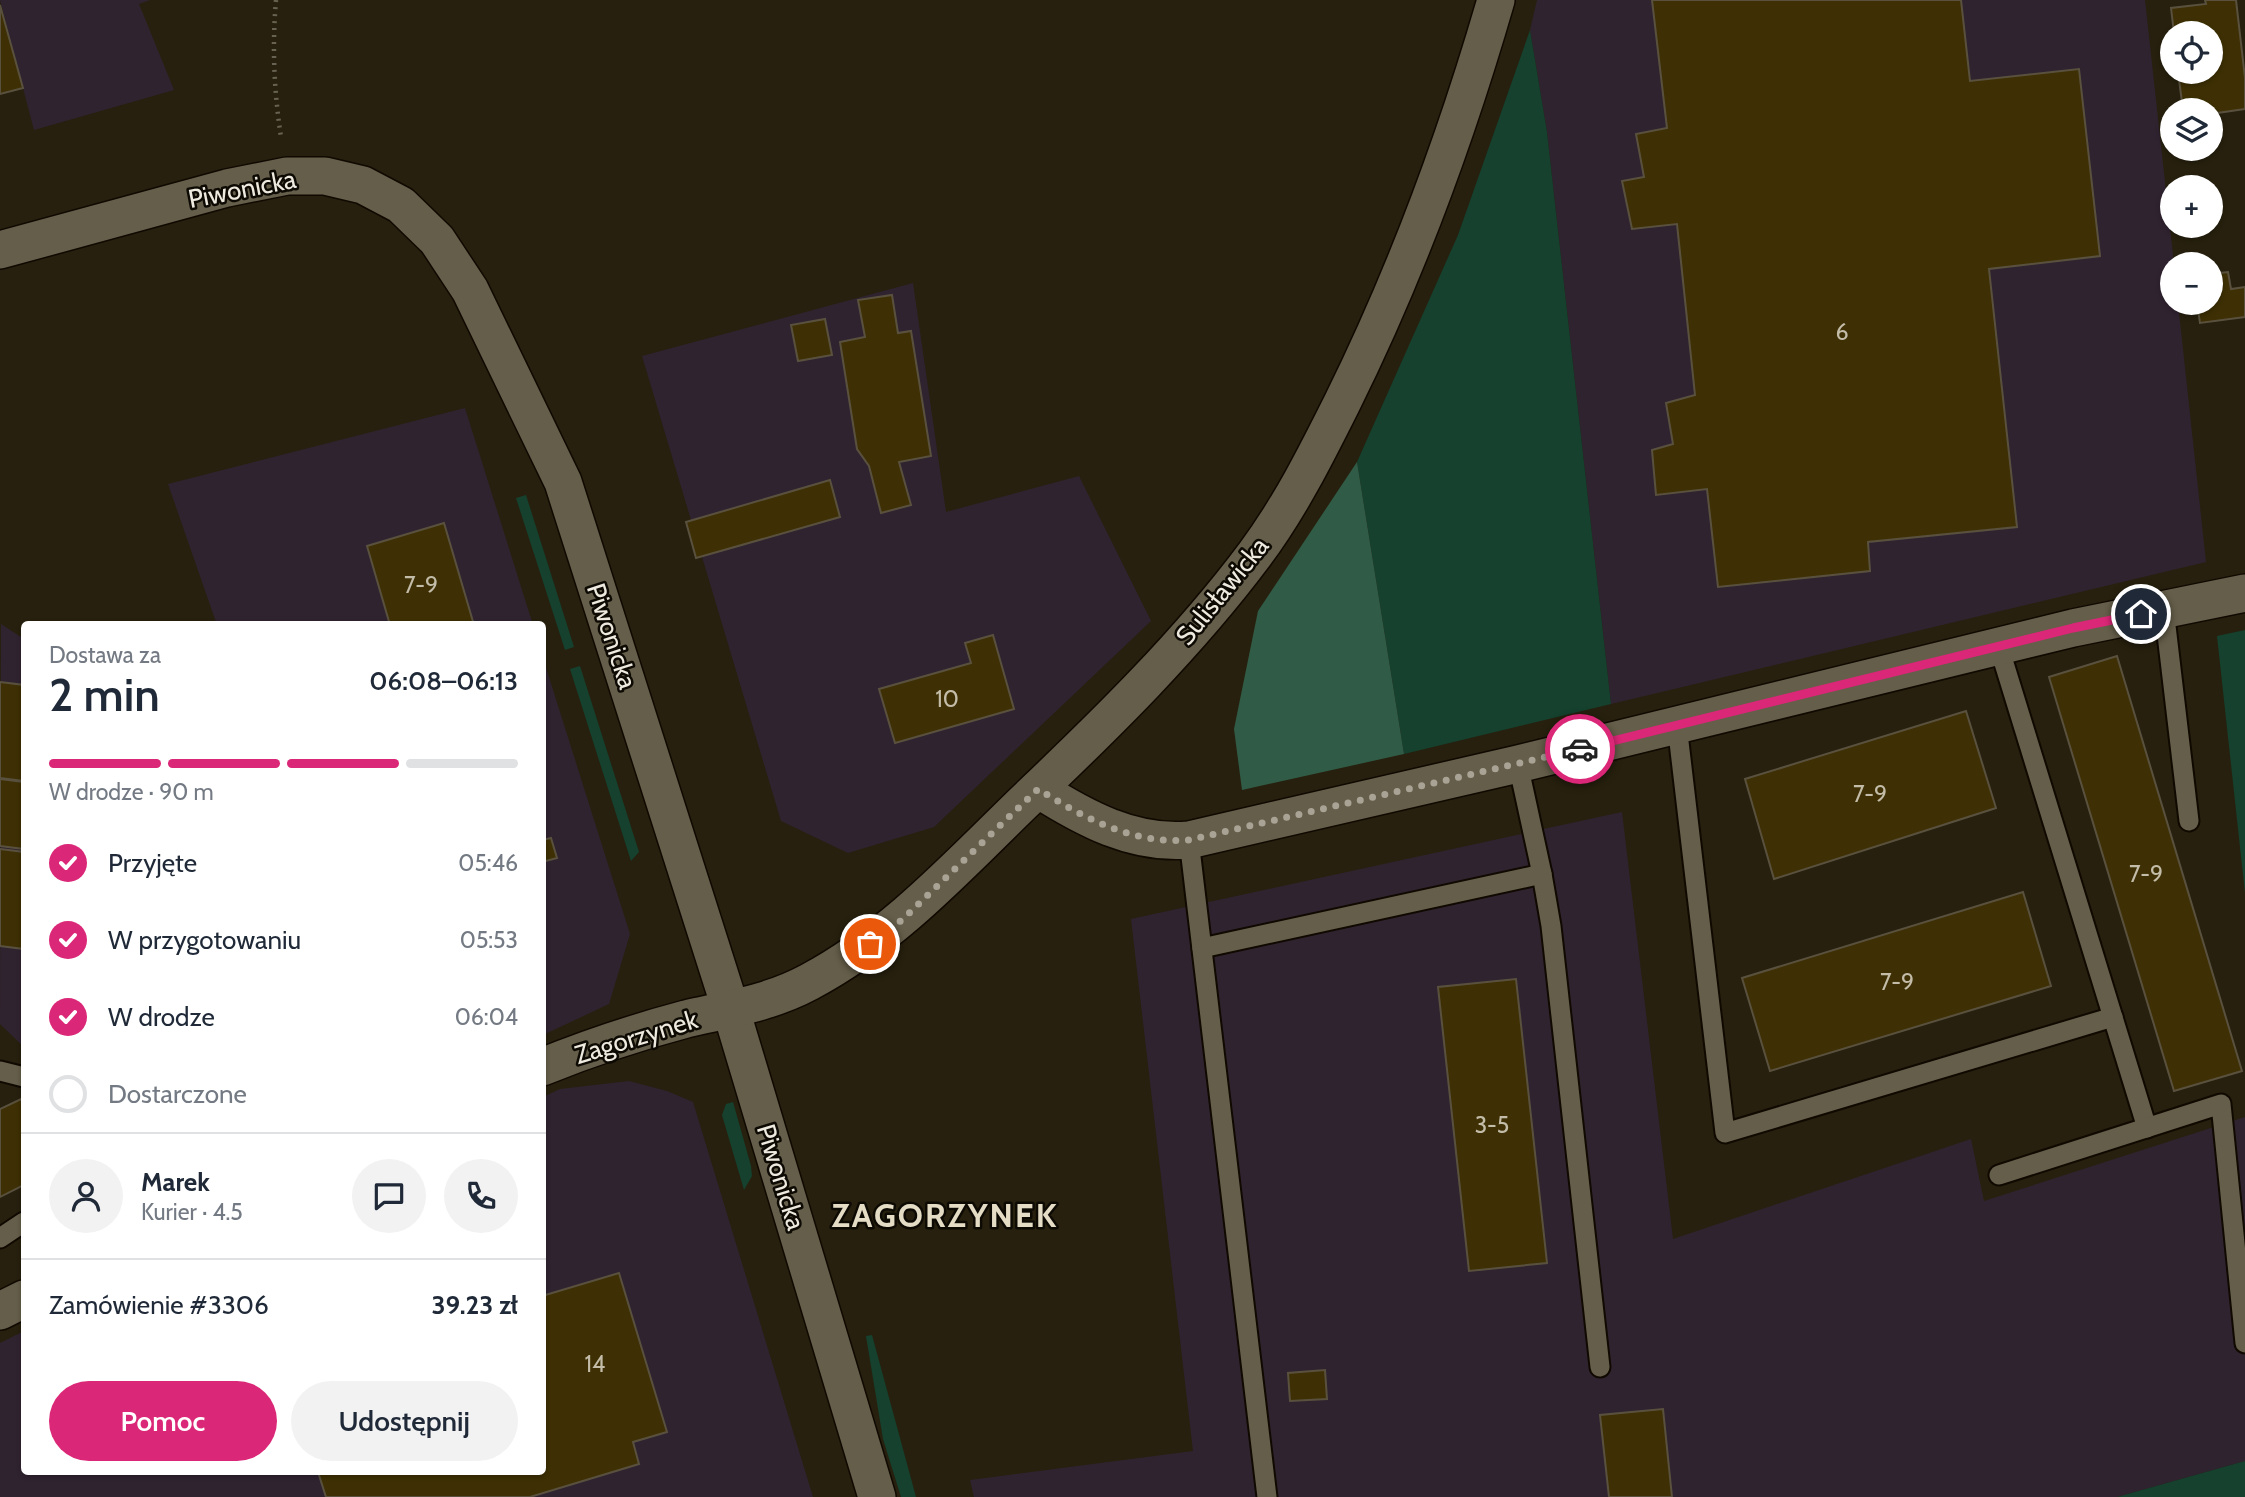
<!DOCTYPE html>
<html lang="pl">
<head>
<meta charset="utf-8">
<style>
  :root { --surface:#fff; --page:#f2f2f3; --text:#1f2937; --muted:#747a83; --line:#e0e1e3; --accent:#db2777 }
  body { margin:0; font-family:Cabin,sans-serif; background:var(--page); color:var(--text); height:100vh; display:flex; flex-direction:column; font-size:26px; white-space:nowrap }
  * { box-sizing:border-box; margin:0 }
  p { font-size:23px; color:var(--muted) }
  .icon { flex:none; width:38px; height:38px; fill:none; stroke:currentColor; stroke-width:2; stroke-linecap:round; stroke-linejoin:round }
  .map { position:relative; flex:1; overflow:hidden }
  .panel { position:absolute; left:21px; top:621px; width:525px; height:854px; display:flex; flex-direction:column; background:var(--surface); border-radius:7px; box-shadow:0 2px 5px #0004 }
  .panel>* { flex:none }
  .buttons { position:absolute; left:2160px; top:21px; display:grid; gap:14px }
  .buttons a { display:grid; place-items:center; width:63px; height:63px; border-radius:50%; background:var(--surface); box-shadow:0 2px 5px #0004; font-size:35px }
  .pin { position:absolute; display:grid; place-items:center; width:60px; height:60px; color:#fff; margin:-30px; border:4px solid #fff; border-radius:50%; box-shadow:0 2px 7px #0007 }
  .courier { position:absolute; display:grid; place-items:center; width:70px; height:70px; margin:-35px; border:5px solid #db2777; border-radius:50%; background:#fff; color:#222; box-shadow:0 2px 9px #0007 }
  .summary em { font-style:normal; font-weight:600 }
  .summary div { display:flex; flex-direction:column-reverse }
  .summary { display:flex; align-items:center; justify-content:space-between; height:119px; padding:0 28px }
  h1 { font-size:46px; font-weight:600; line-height:52px }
  .bar { display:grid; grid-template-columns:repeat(4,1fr); gap:10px 7px; align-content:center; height:84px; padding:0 28px }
  .bar i { height:9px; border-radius:5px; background:var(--line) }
  .bar .selected { background:var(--accent) }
  .bar p { grid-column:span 4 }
  .line { display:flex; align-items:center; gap:18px; padding:0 28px; border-top:2px solid var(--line) }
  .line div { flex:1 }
  .round { display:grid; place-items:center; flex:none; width:74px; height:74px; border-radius:37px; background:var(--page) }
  ol { padding:0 28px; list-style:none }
  li { display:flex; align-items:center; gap:21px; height:77px }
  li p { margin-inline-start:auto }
  li .icon { padding:7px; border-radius:50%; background:var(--accent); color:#fff; stroke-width:4 }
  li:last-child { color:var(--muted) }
  li i { width:38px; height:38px; border:4px solid var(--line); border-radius:50% }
  .cta { display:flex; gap:14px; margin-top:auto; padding:14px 28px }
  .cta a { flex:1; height:80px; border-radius:42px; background:var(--accent); color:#fff; font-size:28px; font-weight:600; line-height:80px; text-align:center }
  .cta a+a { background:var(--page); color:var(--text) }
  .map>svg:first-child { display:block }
  .industrial { fill:#302330 }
  .green { fill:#15412e }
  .forest { fill:#305c47 }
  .building { fill:#3e3004; stroke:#59513e; stroke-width:2 }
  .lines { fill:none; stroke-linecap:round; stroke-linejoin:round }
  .lane-casing { stroke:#100900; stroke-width:23 }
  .street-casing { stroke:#100900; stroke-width:40 }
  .path { stroke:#686252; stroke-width:4.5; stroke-dasharray:2 5; stroke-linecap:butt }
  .lane { stroke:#655e4a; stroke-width:19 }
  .street { stroke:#655e4a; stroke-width:37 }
  .done { stroke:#a9a396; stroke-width:7; stroke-dasharray:0 12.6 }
  .route { stroke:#db2777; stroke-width:9 }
  .labels { text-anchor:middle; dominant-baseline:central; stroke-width:5; stroke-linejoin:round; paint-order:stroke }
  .number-label { font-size:23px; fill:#c3bca8 }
  .street-label { font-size:26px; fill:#efeadf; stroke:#0d0a04 }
  .district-label { font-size:33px; font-weight:bold; letter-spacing:2px; fill:#e5dcc5; stroke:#0d0a04 }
</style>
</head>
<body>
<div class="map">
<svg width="2245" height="1497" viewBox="0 0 2245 1497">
  <rect width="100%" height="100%" fill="#27200e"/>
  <!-- industrial -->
  <g class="industrial">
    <path d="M0,0H150L139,4L174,90L34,130Z"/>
    <path d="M1537,0H2145L2174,264H2172V303H2178L2206,562L1611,704L1547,132L1530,30Z"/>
    <path d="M913,283L946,512L1079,476L1151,621L934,827L848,853L781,821L642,356Z"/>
    <path d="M465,408L533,625H217L168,484Z"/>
    <path d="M1,624L24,639V1047L0,1024Z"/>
    <path d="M542,655L630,934L609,1004L543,1035Z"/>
    <path d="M1622,812L1673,1239L1971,1139L1984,1201L2245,1117V1461L2117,1497H974L970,1480L1193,1451L1131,919Z"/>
    <path d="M629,1081L667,1091L693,1102L813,1497H0V1343L24,1331V1472H542L543,1097L560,1089Z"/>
  </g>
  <!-- green -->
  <g class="green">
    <path d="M1530,30L1547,132L1611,704L1404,754L1357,462L1458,235Z"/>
    <path d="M526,495L574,647L565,650L516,498Z"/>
    <path d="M2245,630V893L2217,636Z"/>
    <path d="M580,666L639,852L631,861L570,669Z"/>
    <path d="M733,1102L751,1166L752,1176L744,1190L722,1115L726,1104Z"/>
    <path d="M872,1335L916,1497H901L883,1439L866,1336Z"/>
    <path d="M2245,1461V1497H2117Z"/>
  </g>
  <!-- forest -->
  <path class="forest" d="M1357,462L1404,754L1242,790L1234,729L1258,611Z"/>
  <!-- building -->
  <g class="building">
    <path d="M1652,0H1961L1970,81L2079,69L2100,256L1989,269L2017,527L1868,542L1870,571L1718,587L1707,489L1656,495L1652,450L1673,444L1666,403L1695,395L1677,224L1632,229L1622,181L1644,177L1636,134L1667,128Z"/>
    <path d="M2205,0H2236L2245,78V109L2210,114V110H2183L2178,72H2210V33H2174L2171,8L2206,4Z"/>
    <path d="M0,5L23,88L0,94Z"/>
    <path d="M2228,272L2231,289L2245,287V317L2200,323L2197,303H2210V274Z"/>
    <path d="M892,295L898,333L911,331L931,456L899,462L911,505L881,513L869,466L857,449L840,342L865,337L858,300Z"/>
    <path d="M825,319L832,355L798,361L791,325Z"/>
    <path d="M830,480L840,517L696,558L686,522Z"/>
    <path d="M444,523L474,625H390L367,546Z"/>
    <path d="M993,635L1014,709L895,743L879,689L971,663L965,643Z"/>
    <path d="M2117,656L2242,1071L2174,1091L2049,677Z"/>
    <path d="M0,682L24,685V781L0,778Z"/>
    <path d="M1966,711L1996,808L1774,879L1745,779Z"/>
    <path d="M0,779L24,782V849L0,846Z"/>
    <path d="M551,838L557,858L542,862V840Z"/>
    <path d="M0,849L24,852V949L0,946Z"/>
    <path d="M2023,892L2051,986L1770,1071L1742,978Z"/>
    <path d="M1516,979L1547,1263L1469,1271L1438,987Z"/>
    <path d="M21,1099L24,1106V1185L0,1197V1109Z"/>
    <path d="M619,1273L667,1432L633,1442L639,1464L530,1497H326L318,1472H542V1296Z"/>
    <path d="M1325,1370L1327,1399L1290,1401L1288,1373Z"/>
    <path d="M1663,1409L1672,1497H1609L1600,1415Z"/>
  </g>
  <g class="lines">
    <defs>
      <g id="lane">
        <path d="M2164,609L2189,821"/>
        <path d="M1999,647L2147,1128"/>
        <path d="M1677,725L1725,1133L2113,1017"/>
        <path d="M1518,764L1542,874L1551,926L1600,1367"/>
        <path d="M1189,840L1267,1497"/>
        <path d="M1202,948L1542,874"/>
        <path d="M0,1071L24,1077"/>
        <path d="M1999,1175L2221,1104L2245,1343"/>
        <path d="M0,1238L24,1222"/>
      </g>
      <g id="street">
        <path d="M0,250L227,188L287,176H325L363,185L401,205L437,240L470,290L563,482L731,1010L877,1497"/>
        <path d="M1038,789C1084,818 1133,845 1189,840L1518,764L2073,628L2245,593"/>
        <path d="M542,1067C589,1048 637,1032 686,1019C729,1009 770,1003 809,982C892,938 956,868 1023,803C1105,725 1187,645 1255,554C1290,507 1316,455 1342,403C1406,274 1456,138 1496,0"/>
        <path d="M0,1311L24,1299"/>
      </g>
    </defs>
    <!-- lane casing -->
    <use href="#lane" class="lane-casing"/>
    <!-- street casing -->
    <use href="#street" class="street-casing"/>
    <!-- path -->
    <path class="path" d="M276,0C272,47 274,91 281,137"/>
    <!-- lane -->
    <use href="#lane" class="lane"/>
    <!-- street -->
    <use href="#street" class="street"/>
  </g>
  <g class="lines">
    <!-- done -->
    <path class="done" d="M870,944L903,919L1038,789C1084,818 1134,845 1189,840L1580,749"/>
    <!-- route -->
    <path class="route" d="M1580,749L2073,628L2141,614"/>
  </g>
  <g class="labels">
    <!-- number labels -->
    <g class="number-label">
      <text x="1842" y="332">6</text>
      <text x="421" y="585">7-9</text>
      <text x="947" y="699">10</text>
      <text x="1870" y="794">7-9</text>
      <text x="2146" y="874">7-9</text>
      <text x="1897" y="982">7-9</text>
      <text x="1492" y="1125">3-5</text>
      <text x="595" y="1364">14</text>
    </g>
    <!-- street labels -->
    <g class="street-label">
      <text transform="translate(242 189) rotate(-11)">Piwonicka</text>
      <text transform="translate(1222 591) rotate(-51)">Sulisławicka</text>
      <text transform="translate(612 636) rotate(72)">Piwonicka</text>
      <text transform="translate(636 1037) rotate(-17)">Zagorzynek</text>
      <text transform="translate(781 1177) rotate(73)">Piwonicka</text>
    </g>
    <!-- district labels -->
    <g class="district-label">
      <text x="945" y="1215">ZAGORZYNEK</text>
    </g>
  </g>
</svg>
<div class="buttons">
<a><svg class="icon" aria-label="locate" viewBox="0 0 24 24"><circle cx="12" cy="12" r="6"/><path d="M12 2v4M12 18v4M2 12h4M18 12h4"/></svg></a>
<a><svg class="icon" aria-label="layers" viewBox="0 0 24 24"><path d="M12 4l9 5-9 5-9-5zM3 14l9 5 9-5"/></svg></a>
<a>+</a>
<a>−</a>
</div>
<div class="pin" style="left:870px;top:944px;background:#ea580c"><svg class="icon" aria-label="bag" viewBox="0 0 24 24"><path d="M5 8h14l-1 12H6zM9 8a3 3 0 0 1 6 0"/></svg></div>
<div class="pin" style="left:2141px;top:614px;background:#1f2937"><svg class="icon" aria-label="home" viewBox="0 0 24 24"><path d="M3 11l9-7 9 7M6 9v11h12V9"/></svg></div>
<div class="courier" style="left:1580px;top:749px"><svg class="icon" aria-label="car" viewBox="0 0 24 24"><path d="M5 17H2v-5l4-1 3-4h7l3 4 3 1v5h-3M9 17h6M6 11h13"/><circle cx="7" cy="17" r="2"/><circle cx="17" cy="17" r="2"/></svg></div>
<section class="panel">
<div class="summary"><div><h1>2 min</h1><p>Dostawa za</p></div><em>06:08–06:13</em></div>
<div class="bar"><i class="selected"></i><i class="selected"></i><i class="selected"></i><i></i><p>W drodze · 90 m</p></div>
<ol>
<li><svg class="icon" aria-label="check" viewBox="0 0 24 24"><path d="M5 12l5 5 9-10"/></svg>Przyjęte<p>05:46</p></li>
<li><svg class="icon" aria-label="check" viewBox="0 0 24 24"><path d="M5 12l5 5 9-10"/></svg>W przygotowaniu<p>05:53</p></li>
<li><svg class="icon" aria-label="check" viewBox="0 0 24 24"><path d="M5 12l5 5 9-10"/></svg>W drodze<p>06:04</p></li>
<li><i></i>Dostarczone</li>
</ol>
<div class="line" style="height:126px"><a class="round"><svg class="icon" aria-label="person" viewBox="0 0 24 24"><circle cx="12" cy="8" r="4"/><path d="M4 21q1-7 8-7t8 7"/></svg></a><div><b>Marek</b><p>Kurier · 4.5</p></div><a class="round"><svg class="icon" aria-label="chat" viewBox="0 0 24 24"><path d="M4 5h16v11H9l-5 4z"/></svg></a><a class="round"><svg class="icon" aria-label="phone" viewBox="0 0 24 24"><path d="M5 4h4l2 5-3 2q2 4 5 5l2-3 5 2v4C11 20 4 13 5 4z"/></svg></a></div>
<div class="line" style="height:91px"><div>Zamówienie #3306</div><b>39.23 zł</b></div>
<div class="cta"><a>Pomoc</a><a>Udostępnij</a></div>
</section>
</div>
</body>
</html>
